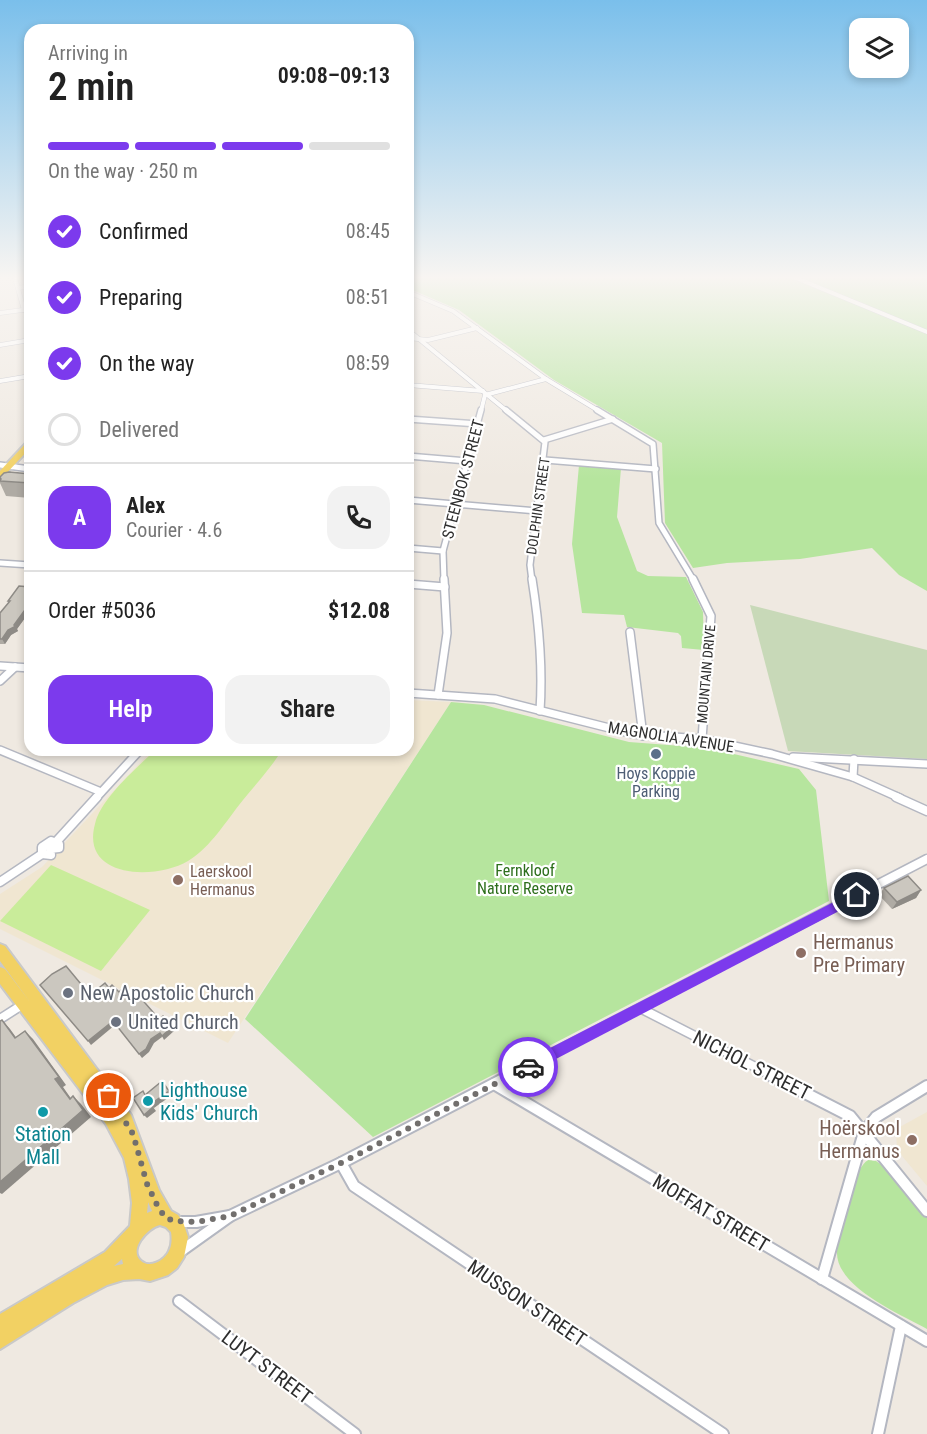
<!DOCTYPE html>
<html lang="en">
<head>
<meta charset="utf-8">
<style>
  :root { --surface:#fff; --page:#f2f2f2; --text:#222; --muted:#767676; --line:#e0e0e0; --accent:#7c3aed }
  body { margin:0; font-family:"Roboto Condensed",sans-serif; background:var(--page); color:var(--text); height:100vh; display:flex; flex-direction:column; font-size:22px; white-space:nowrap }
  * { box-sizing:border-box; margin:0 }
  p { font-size:20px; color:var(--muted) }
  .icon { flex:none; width:33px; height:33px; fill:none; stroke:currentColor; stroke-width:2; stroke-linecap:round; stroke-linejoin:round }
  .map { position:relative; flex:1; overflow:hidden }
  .drawer { position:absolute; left:24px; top:24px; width:390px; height:732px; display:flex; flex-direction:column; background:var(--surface); border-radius:18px; box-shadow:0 3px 9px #0003 }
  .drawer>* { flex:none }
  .controls { position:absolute; left:849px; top:18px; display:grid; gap:12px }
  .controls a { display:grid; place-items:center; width:60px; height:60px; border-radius:12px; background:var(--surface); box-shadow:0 3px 9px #0003; font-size:30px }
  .pin { position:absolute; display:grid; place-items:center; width:51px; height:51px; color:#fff; margin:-26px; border:3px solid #fff; border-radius:50%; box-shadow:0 2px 6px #0007 }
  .courier { position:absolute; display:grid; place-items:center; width:60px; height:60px; margin:-30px; border:4px solid #7c3aed; border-radius:50%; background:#fff; color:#222; box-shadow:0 2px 8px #0007 }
  .overview em { font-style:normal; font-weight:600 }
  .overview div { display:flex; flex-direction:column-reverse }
  .overview { display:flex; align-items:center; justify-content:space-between; height:102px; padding:0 24px }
  h1 { font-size:39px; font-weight:600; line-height:45px }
  .bar { display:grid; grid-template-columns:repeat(4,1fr); gap:9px 6px; align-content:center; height:72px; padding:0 24px }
  .bar i { height:8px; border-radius:4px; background:var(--line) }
  .bar .selected { background:var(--accent) }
  .bar p { grid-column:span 4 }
  .line { display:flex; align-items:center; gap:15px; padding:0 24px; border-top:2px solid var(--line) }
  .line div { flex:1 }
  .round { display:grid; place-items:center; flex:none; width:63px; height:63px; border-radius:18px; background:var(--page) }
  ol { padding:0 24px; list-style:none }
  li { display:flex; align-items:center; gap:18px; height:66px }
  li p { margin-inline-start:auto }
  li .icon { padding:6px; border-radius:50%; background:var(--accent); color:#fff; stroke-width:4 }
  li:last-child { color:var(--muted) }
  li i { width:33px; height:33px; border:3px solid var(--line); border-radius:50% }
  .button { display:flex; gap:12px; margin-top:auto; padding:12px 24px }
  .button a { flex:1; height:69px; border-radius:18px; background:var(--accent); color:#fff; font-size:24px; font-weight:600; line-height:69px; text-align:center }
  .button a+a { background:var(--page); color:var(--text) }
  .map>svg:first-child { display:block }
  .education { fill:#f0e6d1 }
  .green { fill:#b6e59e }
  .cemetery { fill:#c8d9b8 }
  .pitch { fill:#c9ec9a }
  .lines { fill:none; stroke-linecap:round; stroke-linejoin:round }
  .street-far4-casing { stroke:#b4b7c1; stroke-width:5 }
  .street-far3-casing { stroke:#b4b7c1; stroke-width:8 }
  .street-far2-casing { stroke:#b4b7c1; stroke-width:10 }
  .street-far1-casing { stroke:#b4b7c1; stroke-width:11 }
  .street-casing { stroke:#b4b7c1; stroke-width:14 }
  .primary-casing { stroke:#c9c9c9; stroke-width:4 }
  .street-far4 { stroke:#fff; stroke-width:4 }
  .street-far3 { stroke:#fff; stroke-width:5 }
  .street-far2 { stroke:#fff; stroke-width:7 }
  .street-far1 { stroke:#fff; stroke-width:8 }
  .street { stroke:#fff; stroke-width:10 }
  .primary { fill:#f2d163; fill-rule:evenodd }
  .wall { fill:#afaba4 }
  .shaded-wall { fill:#8e8b86 }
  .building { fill:#cbc7bf; stroke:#8e8b86; stroke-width:1.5 }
  .route { fill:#7c3aed }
  .done { stroke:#726f6d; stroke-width:6; stroke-dasharray:0 10.8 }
  .service-dot { fill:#5c6f8a; stroke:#fff; stroke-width:2 }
  .education-dot { fill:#8d6e63; stroke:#fff; stroke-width:2 }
  .worship-dot { fill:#6b7280; stroke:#fff; stroke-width:2 }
  .culture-dot { fill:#0f9aa8; stroke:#fff; stroke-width:2 }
  .labels { text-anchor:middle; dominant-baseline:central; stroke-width:4.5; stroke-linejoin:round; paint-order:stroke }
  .far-street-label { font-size:14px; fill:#2e2e2e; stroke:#fff }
  .street-label { font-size:16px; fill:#2e2e2e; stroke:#fff }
  .service-label { font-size:16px; fill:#4e5e75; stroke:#fff }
  .park-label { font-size:16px; fill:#2c6e1b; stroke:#fff }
  .education-label { font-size:16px; fill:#785e54; stroke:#fff; text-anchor:start }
  .near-education-label { font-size:20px; fill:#785e54; stroke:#fff; text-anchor:start }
  .near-worship-label { font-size:20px; fill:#5b616d; stroke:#fff; text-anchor:start }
  .near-street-label { font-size:20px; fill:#2e2e2e; stroke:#fff }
  .near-culture-label { font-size:20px; fill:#0d838f; stroke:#fff; text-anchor:start }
</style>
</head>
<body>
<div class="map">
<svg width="927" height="1434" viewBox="0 0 927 1434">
  <rect width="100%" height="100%" fill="#efe9e1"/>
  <!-- education -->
  <g class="education">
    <path d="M408,700L451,702L228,1043L0,929V894L42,867L152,750H408Z"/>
    <path d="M927,1112V1186L897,1150L896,1129Z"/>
  </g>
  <!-- green -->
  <g class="green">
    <path d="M408,278H927V591L899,575L872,548L800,559L727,563L693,568L665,523L662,443L554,380L459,310L408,288Z"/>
    <path d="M579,465L621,468L617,517L637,571L648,576L686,577L703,612L704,650L682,648L681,636L678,633L627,627L624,615L582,613L572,544Z"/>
    <path d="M451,702L484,705L629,742L708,748L799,769L816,790L829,901L373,1137L245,1019Z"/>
    <path d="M868,1160L876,1161L883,1166L927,1218V1329C900,1314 835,1287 837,1251C838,1236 845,1220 849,1206C853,1192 855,1169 868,1160Z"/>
  </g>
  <!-- cemetery -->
  <path class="cemetery" d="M750,605L927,650V759L788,751Z"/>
  <!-- pitch -->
  <g class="pitch">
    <path d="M155,750H282C271,768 256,784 243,800C226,821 211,847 188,861C156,880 80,879 95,824C101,798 136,769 155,750Z"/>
    <path d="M51,865L150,910L101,971L0,921Z"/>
  </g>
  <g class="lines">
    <defs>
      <g id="street-far4">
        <path d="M15,278L24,310"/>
        <path d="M796,278L927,332"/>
        <path d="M18,288L30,286"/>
        <path d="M408,292L453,311L546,379L599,411"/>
        <path d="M0,313L30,309"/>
        <path d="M408,330L507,411"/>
        <path d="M408,338L428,340L477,328"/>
        <path d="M0,345L30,340"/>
        <path d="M0,381L30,376"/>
        <path d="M408,385L483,391"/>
        <path d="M481,411L485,395L546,379"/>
      </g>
      <g id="street-far3">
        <path d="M506,410L545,442L530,565L532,581"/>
        <path d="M597,410L653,444L659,523L694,581"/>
        <path d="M408,419L478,424"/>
        <path d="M544,440L613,419"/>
        <path d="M408,456L467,461"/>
        <path d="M545,460L656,469"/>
        <path d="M0,465L30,469"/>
        <path d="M408,500L537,511"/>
        <path d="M408,548L443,551"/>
        <path d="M0,563L30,565"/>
        <path d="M444,581L443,551L481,410"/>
      </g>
      <g id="street-far2">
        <path d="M532,579C539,623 543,667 540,711"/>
        <path d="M693,579L711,616L702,739"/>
        <path d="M408,584L445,587"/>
        <path d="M630,632L643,736"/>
        <path d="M0,666L30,668"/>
        <path d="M0,681L15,667"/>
        <path d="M408,693L495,699L633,734L702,739L772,754L853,777L900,798"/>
        <path d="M438,695L447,633L444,579"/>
        <path d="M0,750L101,792"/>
        <path d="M793,757L927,764"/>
        <path d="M853,777L854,759"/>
        <path d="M96,798L140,750"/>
      </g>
      <g id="street-far1">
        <path d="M896,797L927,811"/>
        <path d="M51,841L59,844V848L50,849L51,855L42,854V847Z"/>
        <path d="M56,842L97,797"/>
        <path d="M0,882L42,854"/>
        <path d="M640,1008L775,1077"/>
        <path d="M0,1019L25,1003"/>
        <path d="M506,1077L927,859"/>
      </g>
      <g id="street">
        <path d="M772,1076L850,1116L927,1211"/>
        <path d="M494,1084L927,1341"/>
        <path d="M341,1163L354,1186L723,1434"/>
        <path d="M177,1222H196L230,1216"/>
        <path d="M181,1251L230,1216L341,1163L509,1076"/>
        <path d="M822,1279L864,1132L876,1117L927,1086"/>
        <path d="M179,1301L355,1434"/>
        <path d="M878,1434L901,1326"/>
      </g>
      <g id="primary">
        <path d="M27,442H30V448L3,477H0V471Z"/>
        <path d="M0,944L5,946L131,1115L159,1190L171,1211L178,1215L183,1222L188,1237L184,1257L177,1268L168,1275L150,1281L139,1279L123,1280L107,1285L73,1303L0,1349V1314L105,1252L130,1226L132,1203L129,1179L124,1158L106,1124L0,984V967L5,969L30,1002L0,961ZM148,1202L152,1211L147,1213L148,1203ZM160,1225L166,1227L171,1232C172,1238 172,1245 169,1251C165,1260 150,1269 141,1261C128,1250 147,1228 160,1225ZM122,1259L123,1264L114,1266Z"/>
      </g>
    </defs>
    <!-- street-far4 casing -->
    <use href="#street-far4" class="street-far4-casing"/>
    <!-- street-far3 casing -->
    <use href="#street-far3" class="street-far3-casing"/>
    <!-- street-far2 casing -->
    <use href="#street-far2" class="street-far2-casing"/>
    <!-- street-far1 casing -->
    <use href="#street-far1" class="street-far1-casing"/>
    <!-- street casing -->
    <use href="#street" class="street-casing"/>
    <!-- primary casing -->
    <use href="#primary" class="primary-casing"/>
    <!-- street-far4 -->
    <use href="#street-far4" class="street-far4"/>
    <!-- street-far3 -->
    <use href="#street-far3" class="street-far3"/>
    <!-- street-far2 -->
    <use href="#street-far2" class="street-far2"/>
    <!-- street-far1 -->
    <use href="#street-far1" class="street-far1"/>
    <!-- street -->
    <use href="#street" class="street"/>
    <!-- primary -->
    <use href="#primary" class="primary"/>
  </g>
  <!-- wall -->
  <g class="wall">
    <path d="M30,474V498L6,496L0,483V477Z"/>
    <path d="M30,587V611L17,629L18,631L11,635L5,644H0V613L9,603L8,601Z"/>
    <path d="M884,888L921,890L916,898L892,909L879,895Z"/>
  </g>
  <!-- shaded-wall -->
  <g class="shaded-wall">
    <path d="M30,603V611L17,629L18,631L11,635L5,644L2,639L8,630L14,625Z"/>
    <path d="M921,890L916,898L892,909L897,902Z"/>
    <path d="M2,1020L10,1029L23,1047L15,1038Z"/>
    <path d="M113,1021L115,1025L91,1045L88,1041Z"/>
    <path d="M172,1027L174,1031L164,1040L162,1036Z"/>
    <path d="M25,1031L33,1039L66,1085L63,1087L77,1107L70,1099L55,1079Z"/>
    <path d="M160,1033L162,1037L154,1043L149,1052L142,1058L139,1054L151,1039Z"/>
    <path d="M169,1091L172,1095L154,1108L151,1104Z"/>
    <path d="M73,1096L81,1104L91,1117L2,1194L0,1193V1182Z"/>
    <path d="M153,1107L156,1111L147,1118L144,1115Z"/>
  </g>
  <!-- building -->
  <g class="building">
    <path d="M9,472L30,474V483L0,481L1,479L0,477L4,473Z"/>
    <path d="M19,586L30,587V603L14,625L16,626L8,630L2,639H0V613L10,601H8Z"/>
    <path d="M908,876L921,890L897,902L884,888Z"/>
    <path d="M66,966L90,995L105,983L109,988L112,985L119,992L121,990L125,995L128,993L134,1000L139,996L159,1019L163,1016L172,1027L162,1036L160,1033L151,1039L146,1049L139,1054L113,1021L88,1041L40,985L52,974Z"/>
    <path d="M2,1020L15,1038L25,1031L59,1077L55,1079L70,1099L73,1096L83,1110L0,1182V1021Z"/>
    <path d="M162,1081L169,1091L151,1104L153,1107L144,1115L133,1098L143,1091L145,1095Z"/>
  </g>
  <!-- sky -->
  <linearGradient id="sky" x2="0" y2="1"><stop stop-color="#7abfeb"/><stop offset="0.58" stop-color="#f8f5f2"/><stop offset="1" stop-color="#f8f5f2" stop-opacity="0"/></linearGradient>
  <rect width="927" height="479" fill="url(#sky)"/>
  <!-- route -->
  <path class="route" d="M857,890L863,895L862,899L533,1071L528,1073L523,1071L521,1067L523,1062Z"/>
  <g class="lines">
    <!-- done -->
    <path class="done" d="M109,1096L133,1134L147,1184L158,1207L165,1217L173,1221L196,1222L230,1216L341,1163L528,1067"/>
  </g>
  <!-- markers -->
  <circle class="service-dot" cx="656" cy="754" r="6"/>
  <g class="education-dot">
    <circle cx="178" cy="880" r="6"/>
    <circle cx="801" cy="953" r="6"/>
    <circle cx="912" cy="1140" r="6"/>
  </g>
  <g class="worship-dot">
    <circle cx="68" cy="993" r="6"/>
    <circle cx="116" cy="1022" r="6"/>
  </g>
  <g class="culture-dot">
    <circle cx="148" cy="1101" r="6"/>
    <circle cx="43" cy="1112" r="6"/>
  </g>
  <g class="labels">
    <!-- far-street labels -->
    <g class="far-street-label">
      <text transform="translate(538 506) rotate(-82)">DOLPHIN STREET</text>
      <text transform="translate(706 674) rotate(-85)">MOUNTAIN DRIVE</text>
    </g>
    <!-- street labels -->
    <g class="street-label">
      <text transform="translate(463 479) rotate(-75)">STEENBOK STREET</text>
      <text transform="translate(671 737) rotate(9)">MAGNOLIA AVENUE</text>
    </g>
    <!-- service labels -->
    <g class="service-label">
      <text x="656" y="773">Hoys Koppie<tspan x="656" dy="18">Parking</tspan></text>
    </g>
    <!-- park labels -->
    <g class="park-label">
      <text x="525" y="870">Fernkloof<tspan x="525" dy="18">Nature Reserve</tspan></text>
    </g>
    <!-- education labels -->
    <g class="education-label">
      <text x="190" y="871">Laerskool<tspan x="190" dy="18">Hermanus</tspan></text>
    </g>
    <!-- near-education labels -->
    <g class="near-education-label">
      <text x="813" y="942">Hermanus<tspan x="813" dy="23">Pre Primary</tspan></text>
      <text x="900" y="1128" text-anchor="end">Hoërskool<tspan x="900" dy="23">Hermanus</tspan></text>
    </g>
    <!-- near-worship labels -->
    <g class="near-worship-label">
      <text x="80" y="993">New Apostolic Church</text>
      <text x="128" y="1022">United Church</text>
    </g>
    <!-- near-street labels -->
    <g class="near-street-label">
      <text transform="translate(752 1065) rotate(27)">NICHOL STREET</text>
      <text transform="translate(711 1213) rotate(31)">MOFFAT STREET</text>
      <text transform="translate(527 1303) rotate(34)">MUSSON STREET</text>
      <text transform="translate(267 1367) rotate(37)">LUYT STREET</text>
    </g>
    <!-- near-culture labels -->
    <g class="near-culture-label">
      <text x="160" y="1090">Lighthouse<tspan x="160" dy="23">Kids' Church</tspan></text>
      <text x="43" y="1134" text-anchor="middle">Station<tspan x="43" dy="23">Mall</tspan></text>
    </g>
  </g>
</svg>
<div class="controls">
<a><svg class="icon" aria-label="layers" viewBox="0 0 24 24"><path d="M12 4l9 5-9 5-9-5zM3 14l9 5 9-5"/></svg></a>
</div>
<div class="pin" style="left:109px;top:1096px;background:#ea580c"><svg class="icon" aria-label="bag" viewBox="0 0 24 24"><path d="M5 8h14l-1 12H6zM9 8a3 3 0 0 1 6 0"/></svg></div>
<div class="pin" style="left:857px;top:895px;background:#1f2937"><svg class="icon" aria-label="home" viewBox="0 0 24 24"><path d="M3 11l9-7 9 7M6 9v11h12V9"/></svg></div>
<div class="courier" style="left:528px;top:1067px"><svg class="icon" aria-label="car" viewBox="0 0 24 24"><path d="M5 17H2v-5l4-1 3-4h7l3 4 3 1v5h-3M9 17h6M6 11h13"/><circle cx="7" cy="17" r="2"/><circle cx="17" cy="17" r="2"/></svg></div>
<section class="drawer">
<div class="overview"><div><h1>2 min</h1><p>Arriving in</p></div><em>09:08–09:13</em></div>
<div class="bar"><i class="selected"></i><i class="selected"></i><i class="selected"></i><i></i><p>On the way · 250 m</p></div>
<ol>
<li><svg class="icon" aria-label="check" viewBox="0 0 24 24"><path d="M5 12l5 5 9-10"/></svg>Confirmed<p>08:45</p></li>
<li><svg class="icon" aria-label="check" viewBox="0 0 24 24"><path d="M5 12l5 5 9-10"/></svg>Preparing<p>08:51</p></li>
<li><svg class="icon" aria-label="check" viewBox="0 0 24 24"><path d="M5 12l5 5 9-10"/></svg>On the way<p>08:59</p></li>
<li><i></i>Delivered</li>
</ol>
<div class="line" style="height:108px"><b class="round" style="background:var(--accent);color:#fff">A</b><div><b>Alex</b><p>Courier · 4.6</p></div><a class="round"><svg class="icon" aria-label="phone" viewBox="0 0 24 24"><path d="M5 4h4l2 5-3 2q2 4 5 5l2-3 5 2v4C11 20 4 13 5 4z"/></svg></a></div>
<div class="line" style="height:78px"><div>Order #5036</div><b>$12.08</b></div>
<div class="button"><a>Help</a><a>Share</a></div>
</section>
</div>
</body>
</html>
